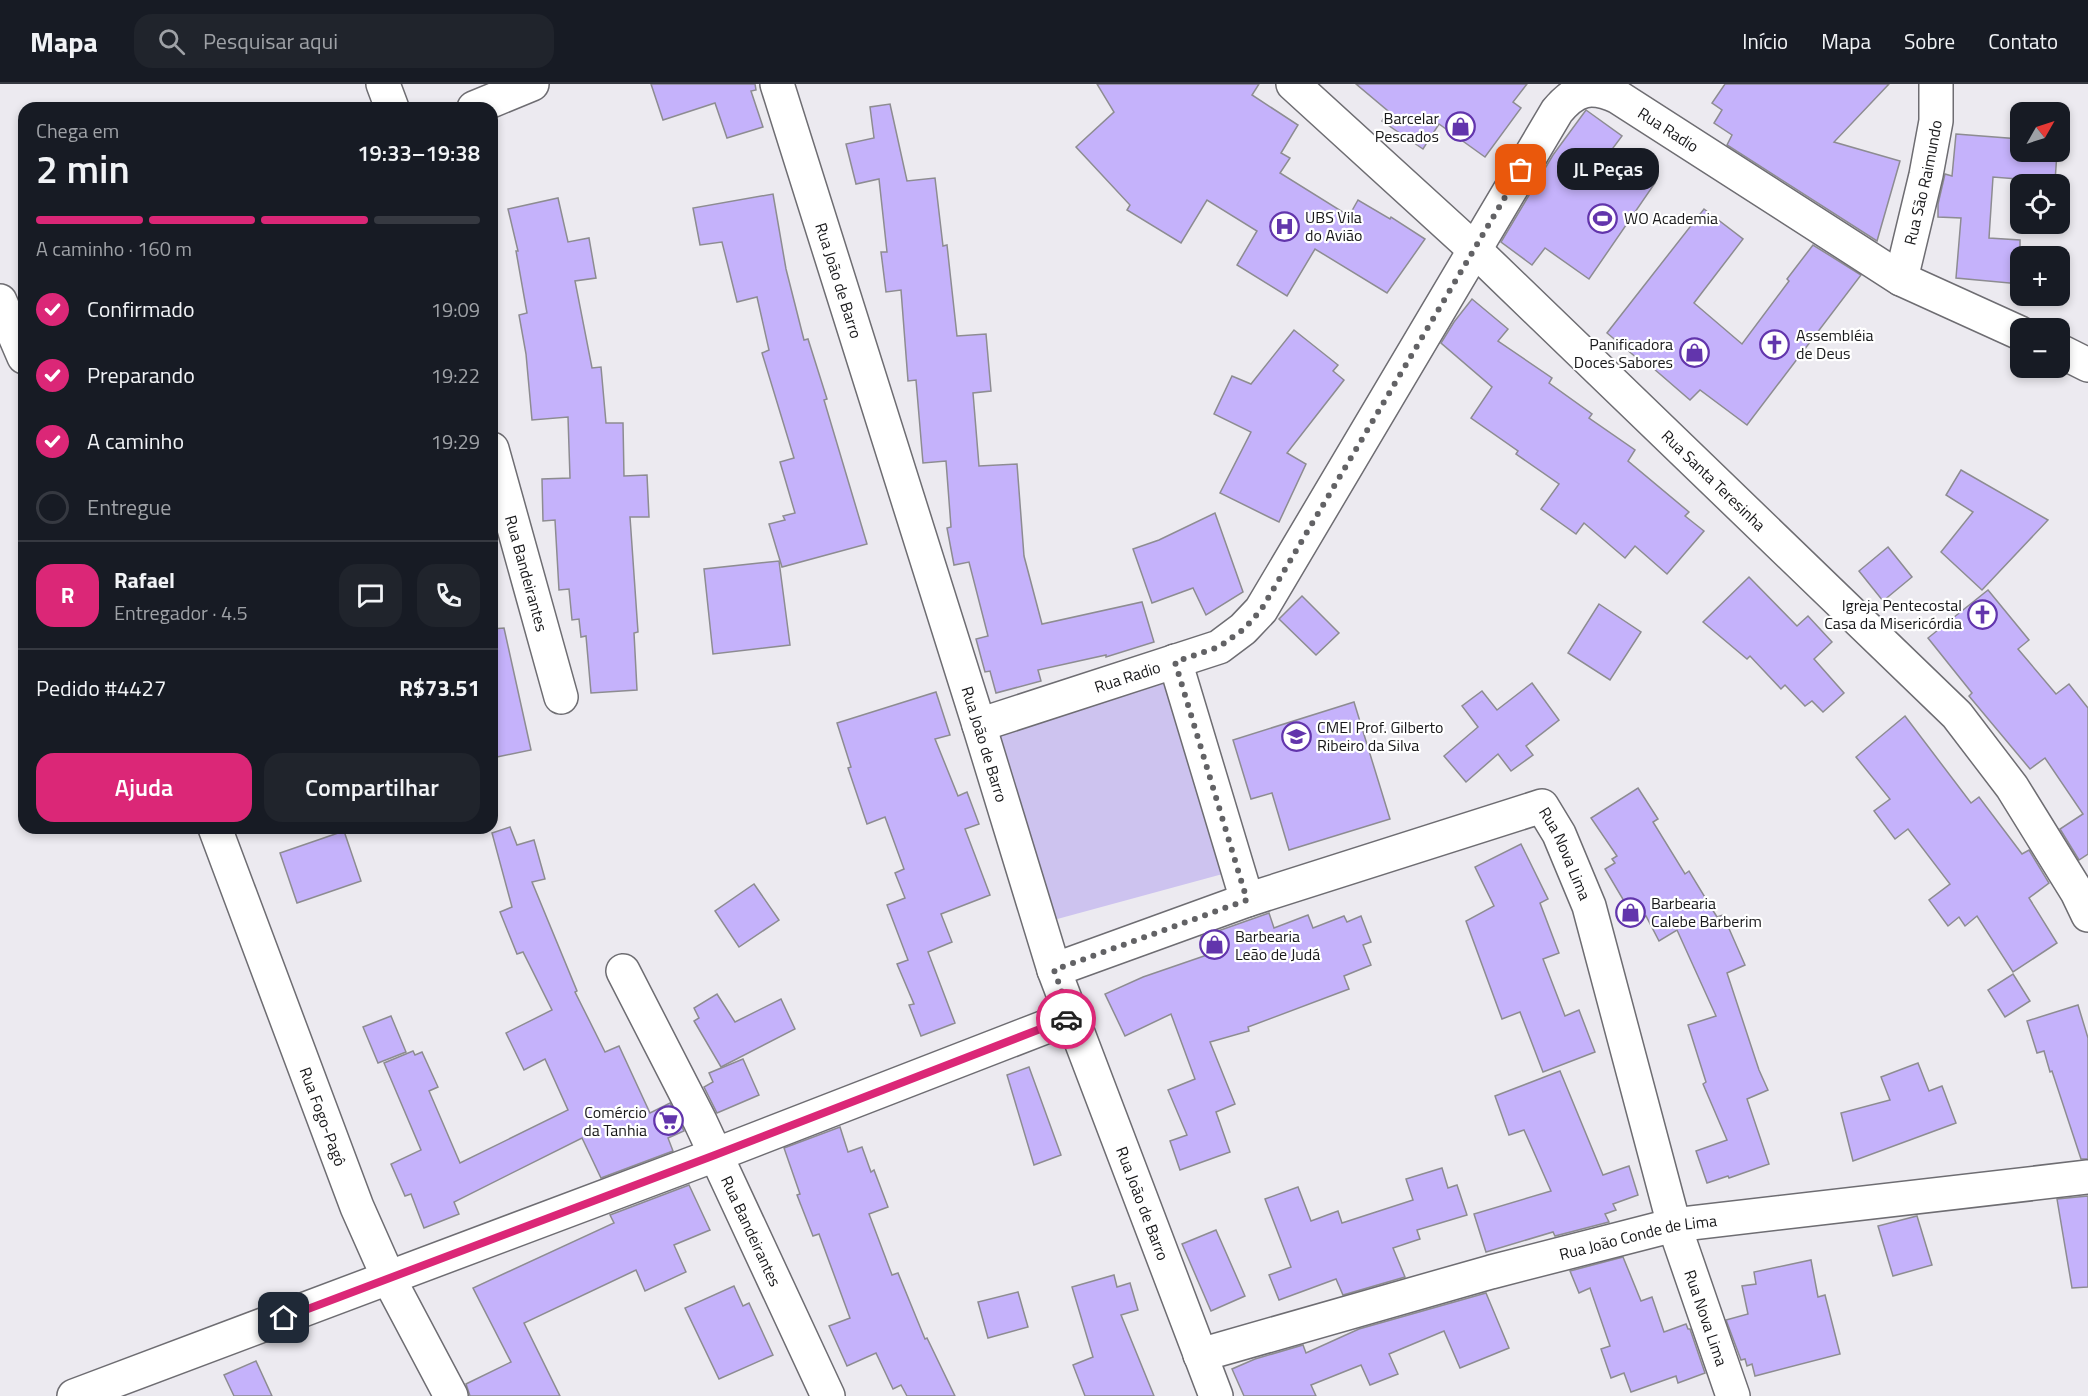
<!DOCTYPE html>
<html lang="pt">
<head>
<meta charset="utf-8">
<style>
  :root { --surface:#171b24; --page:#20242c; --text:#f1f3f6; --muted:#9ea1a6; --line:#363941; --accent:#db2777 }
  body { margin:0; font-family:"Titillium Web",sans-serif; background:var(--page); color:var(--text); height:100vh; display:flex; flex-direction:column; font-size:22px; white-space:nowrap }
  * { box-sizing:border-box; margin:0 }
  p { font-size:20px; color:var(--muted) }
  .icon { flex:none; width:33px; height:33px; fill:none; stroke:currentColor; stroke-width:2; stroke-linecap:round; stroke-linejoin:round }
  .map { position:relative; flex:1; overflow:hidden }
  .side { position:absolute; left:18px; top:18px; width:480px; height:732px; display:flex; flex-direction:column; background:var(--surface); border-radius:18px; box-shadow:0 3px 9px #0003 }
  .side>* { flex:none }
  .needle { width:39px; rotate:51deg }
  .controls { position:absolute; left:2010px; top:18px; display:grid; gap:12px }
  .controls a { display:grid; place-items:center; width:60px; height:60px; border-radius:12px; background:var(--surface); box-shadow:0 3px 9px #0003; font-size:30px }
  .pin { position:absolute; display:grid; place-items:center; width:51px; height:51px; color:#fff; margin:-26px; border-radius:12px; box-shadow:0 3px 9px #0006 }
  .courier { position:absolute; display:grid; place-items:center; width:60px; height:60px; margin:-30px; border:4px solid #db2777; border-radius:50%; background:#fff; color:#222; box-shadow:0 2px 8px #0007 }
  .bubble { position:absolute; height:42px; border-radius:18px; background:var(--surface); box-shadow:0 3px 9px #0003; font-size:20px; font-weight:600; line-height:42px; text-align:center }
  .headline em { font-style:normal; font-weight:600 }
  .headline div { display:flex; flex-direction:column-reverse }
  .headline { display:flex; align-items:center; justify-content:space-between; height:102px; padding:0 18px }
  h1 { font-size:39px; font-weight:600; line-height:45px }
  .bar { display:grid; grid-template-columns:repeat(4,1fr); gap:9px 6px; align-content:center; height:72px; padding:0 18px }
  .bar i { height:8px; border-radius:4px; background:var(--line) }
  .bar .current { background:var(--accent) }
  .bar p { grid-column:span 4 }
  .line { display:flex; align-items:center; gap:15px; padding:0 18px; border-top:2px solid var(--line) }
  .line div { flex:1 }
  .round { display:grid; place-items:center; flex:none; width:63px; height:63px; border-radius:18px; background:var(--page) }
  ol { padding:0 18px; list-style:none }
  li { display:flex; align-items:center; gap:18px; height:66px }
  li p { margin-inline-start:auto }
  li .icon { padding:6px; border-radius:50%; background:var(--accent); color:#fff; stroke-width:4 }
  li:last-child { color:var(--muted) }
  li i { width:33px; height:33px; border:3px solid var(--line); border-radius:50% }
  .cta { display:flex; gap:12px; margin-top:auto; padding:12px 18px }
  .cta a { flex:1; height:69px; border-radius:18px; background:var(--accent); color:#fff; font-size:24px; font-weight:600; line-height:69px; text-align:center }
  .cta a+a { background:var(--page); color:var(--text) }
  header { display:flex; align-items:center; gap:36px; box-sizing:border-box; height:84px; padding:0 30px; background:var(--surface); border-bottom:2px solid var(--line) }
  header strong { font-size:28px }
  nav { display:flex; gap:33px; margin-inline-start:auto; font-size:21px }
  .search { width:420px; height:54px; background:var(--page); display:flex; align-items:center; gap:15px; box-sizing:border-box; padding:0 21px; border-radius:18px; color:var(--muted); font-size:22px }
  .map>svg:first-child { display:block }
  .green { fill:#cdc3ef }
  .building { fill:#c5b2fb; stroke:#8d8c91; stroke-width:1.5 }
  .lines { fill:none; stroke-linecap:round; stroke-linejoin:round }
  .minor-casing { stroke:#6e6d72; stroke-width:36 }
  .tertiary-casing { stroke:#6e6d72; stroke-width:36 }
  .minor { stroke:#fff; stroke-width:33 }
  .tertiary { stroke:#fff; stroke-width:33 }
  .done { stroke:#626265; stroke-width:6; stroke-dasharray:0 10.8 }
  .route { stroke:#db2777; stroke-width:8 }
  .labels { text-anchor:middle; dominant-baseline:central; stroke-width:4.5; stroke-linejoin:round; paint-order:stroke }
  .poi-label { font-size:16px; fill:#18181a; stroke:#fff; text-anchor:start }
  .street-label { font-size:16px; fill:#18181a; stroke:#fff }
</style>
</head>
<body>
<header>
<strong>Mapa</strong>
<div class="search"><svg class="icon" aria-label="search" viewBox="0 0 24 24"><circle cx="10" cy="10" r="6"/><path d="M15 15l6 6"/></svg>Pesquisar aqui</div>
<nav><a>Início</a><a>Mapa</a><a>Sobre</a><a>Contato</a></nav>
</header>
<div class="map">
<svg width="2088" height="1312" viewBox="0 0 2088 1312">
  <rect width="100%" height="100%" fill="#eceaf0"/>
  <!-- green -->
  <path class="green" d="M1176,595L1230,788L1050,837L996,644Z"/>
  <!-- building -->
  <g class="building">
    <path d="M651,0H755L756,6L751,7L763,43L727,54L715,19L663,36Z"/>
    <path d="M1097,0H1259L1252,11L1298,41L1281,69L1290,74L1280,89L1349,132L1358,116L1390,135L1391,133L1425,155L1387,209L1315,165L1287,212L1237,181L1257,147L1207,116L1181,159L1127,126L1130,121L1076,63L1114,28Z"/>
    <path d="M1356,0H1527L1513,18L1521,24L1485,73L1439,40L1423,65L1382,37L1388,27Z"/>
    <path d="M1725,0H1889L1834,58L1900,77L1877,157L1727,61L1732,51L1714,39L1722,26L1712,19Z"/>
    <path d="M890,20L907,97L935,94L943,162L947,161L957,252L986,250L991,307L973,309L979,382L1017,380L1024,472L1042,540L1142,518L1154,558L1106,573V571L1038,586L1041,597L996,609L990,587L985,588L976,555L988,552L969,478L954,481L947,444L951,443L946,377L923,379L916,296L908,297L901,206L886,208L881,168H887L879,95L856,100L846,60L874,54L870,23Z"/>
    <path d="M1586,26L1622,52L1610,68L1655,99L1589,195L1545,164L1532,181L1501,158L1553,71Z"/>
    <path d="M1956,50L2020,55V68H2057L2055,98L1993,93L1989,154L2020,156V200L1956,194L1961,134L1938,133V120L1945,90L1952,92Z"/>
    <path d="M773,110L786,185L804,256L808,255L827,315L824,316L867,460L782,483L769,440L785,436L783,432L795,429L780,378L794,374L762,269L769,266L757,213L737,218L722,158L700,161L693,124Z"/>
    <path d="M558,114L568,158L589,154L596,194L575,197L592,284L601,283L606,339H623L624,392L647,391L649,433H630L638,548L634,549L637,606L591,609L586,552L581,553L579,535L572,536L569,505L559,506L555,436L543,437L542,395L570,394L568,333L532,336L526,270L519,231L527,229L516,167H518L508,125Z"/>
    <path d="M1704,125L1743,155L1694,219L1742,260L1789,197L1787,195L1813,161L1861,191L1747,341L1700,306L1690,316L1646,278L1644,280L1607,249Z"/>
    <path d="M1472,215L1508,245L1498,257L1552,294L1549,299L1592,330L1589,334L1635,366L1628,377L1689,428L1685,432L1704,447L1667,490L1635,462L1625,474L1584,439L1576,450L1541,425L1559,400L1516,370L1518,367L1471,334L1492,303L1441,259L1454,238Z"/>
    <path d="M1294,246L1338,281L1333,287L1344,296L1287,369L1306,380L1279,438L1220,409L1251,348L1214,330L1232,292L1251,300Z"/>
    <path d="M1961,386L2048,436L1982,506L1941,468L1973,428L1946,411Z"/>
    <path d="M1215,429L1243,508L1206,531L1193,504L1152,519L1133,465L1159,456Z"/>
    <path d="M1888,463L1912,493L1883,517L1859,487Z"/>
    <path d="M779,477L790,561L713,570L704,485Z"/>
    <path d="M1749,493L1797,542L1808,532L1832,558L1814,575L1844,609L1823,628L1812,617L1805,622L1785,601L1781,605L1750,572L1747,575L1703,538Z"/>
    <path d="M1988,506L2029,556L2018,565L2056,610L2069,600L2088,624V770L2079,776L2060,745L2083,730L2045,674L2030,685L1969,612L1972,609L1928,554Z"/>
    <path d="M1302,512L1339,549L1316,571L1279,535Z"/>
    <path d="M1599,520L1641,548L1610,596L1568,569Z"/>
    <path d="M504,544L531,666L492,674V545Z"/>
    <path d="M1532,599L1559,636L1526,662L1533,671L1511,687L1498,670L1466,698L1444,672L1478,643L1462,622L1482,607L1497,626Z"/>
    <path d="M936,608L950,651L935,655L958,712L967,708L979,740L965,745L990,811L941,830L952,858L928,868L955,939L921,952L909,921L914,920L897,880L908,876L887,821L905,814L895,789L904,785L885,733L867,740L848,684L851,683L837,639Z"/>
    <path d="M1354,618L1390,735L1289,766L1272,709L1251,715L1233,656Z"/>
    <path d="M1905,632L1971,719L1979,713L2022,770L2029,766L2049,799L2029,814L2057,859L2013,888L1977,832L1965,842L1959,833L1948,842L1929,816L1950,800L1908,745L1895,755L1874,727L1890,715L1856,673Z"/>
    <path d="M1638,704L1658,735L1653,738L1685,790L1689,787L1717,833L1723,831L1745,881L1727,889L1759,986L1768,1006L1747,1015L1769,1080L1729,1094L1728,1092L1707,1099L1696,1067L1727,1056L1703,1000L1706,998L1688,941L1716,932L1677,846L1659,857L1646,832L1637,839L1605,785L1615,779L1612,775L1617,772L1591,734Z"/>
    <path d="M510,743L517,761L534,756L545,795L532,798L577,907L575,908L605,968L619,962L650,1029L670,1019L684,1047L668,1054L673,1067L601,1094L582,1054L454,1118L459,1130L424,1144L411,1110L405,1112L391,1080L421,1066L384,979L413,967L415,971L422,968L438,1003L429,1007L460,1079L568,1026L545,975L524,986L506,949L552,926L523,868L517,870L500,828L512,823L492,749Z"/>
    <path d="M344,747L361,797L297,819L280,769Z"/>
    <path d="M1521,760L1548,815L1540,819L1559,869L1543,875L1565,932L1579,926L1595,968L1543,988L1520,928L1502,935L1466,837L1494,822L1475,783Z"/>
    <path d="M754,800L779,836L739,863L715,827Z"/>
    <path d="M1269,829L1274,844L1308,831L1313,844L1344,832L1347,838L1361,832L1371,858L1363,861L1371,881L1344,892L1349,905L1248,943L1249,947L1210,958L1235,1020L1216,1028L1230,1068L1180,1086L1170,1057L1187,1051L1168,1006L1195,995L1171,930L1125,952L1105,910L1143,893L1207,871L1201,853Z"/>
    <path d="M2013,890L2030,917L2005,933L1988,906Z"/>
    <path d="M717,910L735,938L781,915L795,945L721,983L694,937L699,934L694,924Z"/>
    <path d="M2078,921L2088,954V1075H2081L2052,987L2050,988L2044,967L2037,969L2027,937Z"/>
    <path d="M391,932L406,968L378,979L363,943Z"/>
    <path d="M743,975L759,1011L717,1029L704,1003L713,998L709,989Z"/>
    <path d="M1918,979L1929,1007L1942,1002L1956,1039L1853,1077L1841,1029L1890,1016L1881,993Z"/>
    <path d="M1029,983L1061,1071L1034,1081L1007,991Z"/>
    <path d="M1560,987L1603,1091L1629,1082L1638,1111L1613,1120L1616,1126L1605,1130L1609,1138L1555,1152L1553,1148L1486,1168L1474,1130L1551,1107L1524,1046L1509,1051L1495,1012Z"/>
    <path d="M840,1043L848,1068L862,1063L871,1088L874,1086L888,1123L869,1130L892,1191L898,1189L925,1255L927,1254L955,1312H907L901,1301L893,1305L876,1269L847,1282L829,1242L850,1234L819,1150L813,1152L797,1111L800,1110L784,1064Z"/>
    <path d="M1442,1084L1448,1104L1457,1101L1467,1131L1417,1146L1420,1155L1393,1164L1405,1193L1343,1211L1336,1195L1279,1216L1269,1191L1291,1183L1265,1115L1298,1103L1311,1137L1338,1127L1342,1139L1413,1116L1406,1095Z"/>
    <path d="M689,1101L710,1146L674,1161L686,1188L645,1207L636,1186L524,1239L560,1312H470L466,1300L511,1278L473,1204L614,1139L610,1131Z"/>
    <path d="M2088,1112V1203L2072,1204L2057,1115Z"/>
    <path d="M1917,1132L1932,1181L1893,1192L1878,1142Z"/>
    <path d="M1216,1146L1245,1212L1211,1227L1182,1160Z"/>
    <path d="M1623,1173L1641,1217L1652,1213L1664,1248L1686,1240L1688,1245H1690L1705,1289L1678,1299L1676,1292L1631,1308L1624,1289L1611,1294L1601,1265L1610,1262L1590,1204L1579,1209L1570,1187Z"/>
    <path d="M1811,1176L1818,1213L1825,1211L1840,1270L1755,1292L1752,1280L1747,1282L1745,1275L1741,1276L1726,1236L1748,1230L1742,1202L1756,1200L1754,1188Z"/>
    <path d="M1114,1191L1117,1203L1130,1199L1138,1226L1121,1231L1154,1312H1085L1073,1281L1093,1273L1072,1203Z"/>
    <path d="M734,1202L743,1222L749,1219L773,1271L719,1295L685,1224Z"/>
    <path d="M1018,1208L1028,1243L988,1254L978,1218Z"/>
    <path d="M1486,1209L1509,1264L1460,1284L1444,1247L1389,1270L1398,1290L1370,1301L1361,1281L1311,1301L1316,1312H1244L1232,1285L1255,1275L1303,1261L1306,1269L1359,1245Z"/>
    <path d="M256,1277L272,1312H234L224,1291Z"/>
  </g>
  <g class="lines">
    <defs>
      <g id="minor">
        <path d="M383,0L392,24"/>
        <path id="s1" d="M1293,0L1475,166L1957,631L2012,703L2077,808L2088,831"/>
        <path d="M474,24L532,0"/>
        <path id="s2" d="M1901,195L1926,91L1936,37V0"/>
        <path d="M0,217L24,273"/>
        <path d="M2060,267L2088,281"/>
        <path id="s3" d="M492,365L561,613"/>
        <path d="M1175,577L1247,816"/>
        <path id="s4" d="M979,641L1219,563L1243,545L1261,526L1557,27C1576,4 1591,1 1618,13L1901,195L2020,249"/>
        <path id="s5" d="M215,744L357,1123L389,1195L451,1312"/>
        <path id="s6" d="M1054,886L1247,816L1542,722L1559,750L1589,822L1674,1141L1733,1312"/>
        <path id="s7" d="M623,887L700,1037L828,1312"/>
        <path id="s8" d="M1200,1271L1491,1188L1674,1141L2088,1093"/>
        <path d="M74,1312L715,1071L1071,933"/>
      </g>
      <g id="tertiary">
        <path id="s9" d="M777,0L979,641L1054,886L1216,1312"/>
      </g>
    </defs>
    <!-- minor casing -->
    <use href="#minor" class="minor-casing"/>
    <!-- tertiary casing -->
    <use href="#tertiary" class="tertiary-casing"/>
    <!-- minor -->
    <use href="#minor" class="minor"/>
    <!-- tertiary -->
    <use href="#tertiary" class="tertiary"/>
  </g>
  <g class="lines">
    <!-- done -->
    <path class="done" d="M1066,935L1071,933L1054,886L1247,816L1175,578L1219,563L1244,545L1261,526L1521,86"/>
    <!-- route -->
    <path class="route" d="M284,1234L715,1071L1066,935"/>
  </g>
  <!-- icons -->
  <defs>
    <symbol id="shop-ring" viewBox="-11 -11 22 22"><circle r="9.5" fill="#fff" stroke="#6235ac" stroke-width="1.5"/><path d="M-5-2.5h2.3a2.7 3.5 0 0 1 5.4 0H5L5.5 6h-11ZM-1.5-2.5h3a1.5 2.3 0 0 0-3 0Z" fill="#6235ac"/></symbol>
    <symbol id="stadium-ring" viewBox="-11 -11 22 22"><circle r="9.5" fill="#fff" stroke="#6235ac" stroke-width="1.5"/><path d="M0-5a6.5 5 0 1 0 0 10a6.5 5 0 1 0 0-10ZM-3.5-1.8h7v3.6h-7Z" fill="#6235ac"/></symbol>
    <symbol id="hospital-ring" viewBox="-11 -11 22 22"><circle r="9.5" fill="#fff" stroke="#6235ac" stroke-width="1.5"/><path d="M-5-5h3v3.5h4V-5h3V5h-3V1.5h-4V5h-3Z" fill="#6235ac"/></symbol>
    <symbol id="church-ring" viewBox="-11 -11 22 22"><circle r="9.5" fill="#fff" stroke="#6235ac" stroke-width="1.5"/><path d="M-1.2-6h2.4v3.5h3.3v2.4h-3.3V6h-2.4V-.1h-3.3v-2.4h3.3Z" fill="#6235ac"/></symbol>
    <symbol id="school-ring" viewBox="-11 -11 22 22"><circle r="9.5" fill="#fff" stroke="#6235ac" stroke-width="1.5"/><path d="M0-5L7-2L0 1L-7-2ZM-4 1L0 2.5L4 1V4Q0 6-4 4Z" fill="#6235ac"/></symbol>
    <symbol id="supermarket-ring" viewBox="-11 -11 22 22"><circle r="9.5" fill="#fff" stroke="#6235ac" stroke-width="1.5"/><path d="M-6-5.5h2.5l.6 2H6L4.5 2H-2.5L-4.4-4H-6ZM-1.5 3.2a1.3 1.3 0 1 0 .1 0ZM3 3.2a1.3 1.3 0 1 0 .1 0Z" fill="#6235ac"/></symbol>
  </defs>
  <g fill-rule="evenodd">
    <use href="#shop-ring" x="1444" y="26" width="33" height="33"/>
    <use href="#stadium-ring" x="1586" y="118" width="33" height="33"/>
    <use href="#hospital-ring" x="1268" y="126" width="33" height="33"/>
    <use href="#church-ring" x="1758" y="244" width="33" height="33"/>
    <use href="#shop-ring" x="1678" y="252" width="33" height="33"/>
    <use href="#church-ring" x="1966" y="514" width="33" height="33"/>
    <use href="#school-ring" x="1280" y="636" width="33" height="33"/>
    <use href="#shop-ring" x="1614" y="812" width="33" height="33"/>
    <use href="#shop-ring" x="1198" y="844" width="33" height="33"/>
    <use href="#supermarket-ring" x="652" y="1020" width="33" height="33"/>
  </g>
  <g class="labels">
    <!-- poi labels -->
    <g class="poi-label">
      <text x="1439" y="34" text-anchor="end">Barcelar<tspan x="1439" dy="18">Pescados</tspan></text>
      <text x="1305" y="133">UBS Vila<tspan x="1305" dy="18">do Avião</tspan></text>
      <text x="1624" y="134">WO Academia</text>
      <text x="1796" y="251">Assembléia<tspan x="1796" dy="18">de Deus</tspan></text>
      <text x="1673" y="260" text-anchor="end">Panificadora<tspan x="1673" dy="18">Doces Sabores</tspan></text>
      <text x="1962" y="521" text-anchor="end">Igreja Pentecostal<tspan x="1962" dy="18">Casa da Misericórdia</tspan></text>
      <text x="1317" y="643">CMEI Prof. Gilberto<tspan x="1317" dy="18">Ribeiro da Silva</tspan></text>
      <text x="1651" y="819">Barbearia<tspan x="1651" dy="18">Calebe Barberim</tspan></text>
      <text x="1235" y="852">Barbearia<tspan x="1235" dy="18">Leão de Judá</tspan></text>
      <text x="647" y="1028" text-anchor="end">Comércio<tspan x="647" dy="18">da Tanhia</tspan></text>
    </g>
    <!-- street labels -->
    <g class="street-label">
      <text stroke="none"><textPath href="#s4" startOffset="1018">Rua Radio</textPath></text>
      <text stroke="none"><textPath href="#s2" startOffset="99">Rua São Raimundo</textPath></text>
      <text stroke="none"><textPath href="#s9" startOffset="206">Rua João de Barro</textPath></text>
      <text stroke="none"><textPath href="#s1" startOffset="578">Rua Santa Teresinha</textPath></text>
      <text stroke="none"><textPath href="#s3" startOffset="129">Rua Bandeirantes</textPath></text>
      <text stroke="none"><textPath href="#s4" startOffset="156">Rua Radio</textPath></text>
      <text stroke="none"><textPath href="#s9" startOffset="692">Rua João de Barro</textPath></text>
      <text stroke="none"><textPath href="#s6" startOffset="568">Rua Nova Lima</textPath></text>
      <text stroke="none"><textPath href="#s5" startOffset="308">Rua Fogo-Pagô</textPath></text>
      <text stroke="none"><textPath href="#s9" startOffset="1178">Rua João de Barro</textPath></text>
      <text stroke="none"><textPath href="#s7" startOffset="290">Rua Bandeirantes</textPath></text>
      <text stroke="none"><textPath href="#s8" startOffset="454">Rua João Conde de Lima</textPath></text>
      <text stroke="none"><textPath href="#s6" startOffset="1054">Rua Nova Lima</textPath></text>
    </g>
  </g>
</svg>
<div class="controls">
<a><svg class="needle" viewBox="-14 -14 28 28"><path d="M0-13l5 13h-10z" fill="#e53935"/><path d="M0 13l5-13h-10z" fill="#9ea1a6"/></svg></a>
<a><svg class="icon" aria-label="locate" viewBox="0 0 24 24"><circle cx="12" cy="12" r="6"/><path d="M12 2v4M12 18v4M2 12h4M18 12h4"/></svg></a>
<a>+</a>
<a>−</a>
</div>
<div class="pin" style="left:1521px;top:86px;background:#ea580c"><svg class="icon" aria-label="bag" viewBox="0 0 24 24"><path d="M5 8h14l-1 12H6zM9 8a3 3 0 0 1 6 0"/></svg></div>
<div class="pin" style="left:284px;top:1234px;background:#1f2937"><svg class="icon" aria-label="home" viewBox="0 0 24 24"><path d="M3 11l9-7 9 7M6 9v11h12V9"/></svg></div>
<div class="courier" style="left:1066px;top:935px"><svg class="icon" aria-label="car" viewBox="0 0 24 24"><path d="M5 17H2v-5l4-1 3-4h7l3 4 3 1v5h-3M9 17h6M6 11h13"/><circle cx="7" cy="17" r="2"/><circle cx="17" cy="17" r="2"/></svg></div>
<div class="bubble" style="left:1557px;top:64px;width:102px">JL Peças</div>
<section class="side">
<div class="headline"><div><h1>2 min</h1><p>Chega em</p></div><em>19:33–19:38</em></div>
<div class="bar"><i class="current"></i><i class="current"></i><i class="current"></i><i></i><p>A caminho · 160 m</p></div>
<ol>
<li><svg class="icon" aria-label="check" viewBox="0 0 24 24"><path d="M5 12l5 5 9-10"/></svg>Confirmado<p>19:09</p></li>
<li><svg class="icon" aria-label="check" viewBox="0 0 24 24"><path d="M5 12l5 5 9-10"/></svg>Preparando<p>19:22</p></li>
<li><svg class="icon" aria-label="check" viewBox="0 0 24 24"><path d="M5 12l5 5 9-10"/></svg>A caminho<p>19:29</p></li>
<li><i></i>Entregue</li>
</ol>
<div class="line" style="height:108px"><b class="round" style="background:var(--accent);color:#fff">R</b><div><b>Rafael</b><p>Entregador · 4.5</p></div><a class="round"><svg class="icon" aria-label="chat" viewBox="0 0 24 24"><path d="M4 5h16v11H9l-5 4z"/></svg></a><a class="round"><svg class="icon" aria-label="phone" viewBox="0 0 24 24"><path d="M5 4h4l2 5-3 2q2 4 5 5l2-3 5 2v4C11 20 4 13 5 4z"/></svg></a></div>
<div class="line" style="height:78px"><div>Pedido #4427</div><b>R$73.51</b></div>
<div class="cta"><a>Ajuda</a><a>Compartilhar</a></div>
</section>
</div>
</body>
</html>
